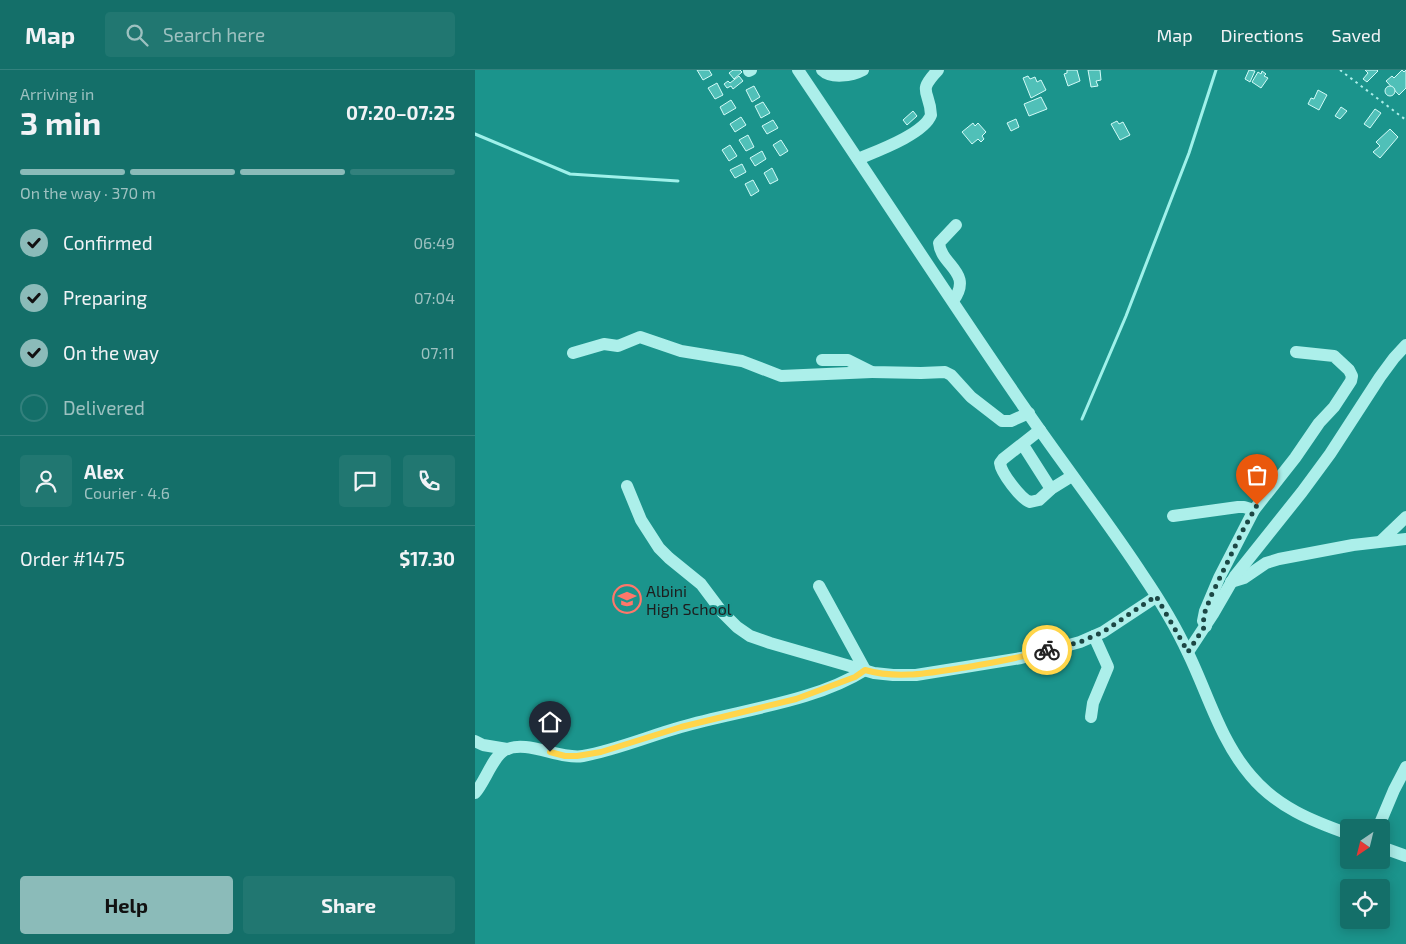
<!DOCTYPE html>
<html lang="en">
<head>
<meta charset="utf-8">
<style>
  :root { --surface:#146f69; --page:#217771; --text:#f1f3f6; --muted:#9dc1c0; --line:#33817d; --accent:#8bbbb9 }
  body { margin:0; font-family:"Exo 2",sans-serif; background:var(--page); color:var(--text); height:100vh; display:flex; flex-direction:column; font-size:19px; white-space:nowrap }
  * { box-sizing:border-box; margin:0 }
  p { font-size:16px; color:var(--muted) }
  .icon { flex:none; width:28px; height:28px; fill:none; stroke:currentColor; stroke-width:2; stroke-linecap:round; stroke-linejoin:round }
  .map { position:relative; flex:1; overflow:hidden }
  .drawer { display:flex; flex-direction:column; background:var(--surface); width:475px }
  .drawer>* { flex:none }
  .needle { width:32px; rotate:215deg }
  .controls { position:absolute; left:865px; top:749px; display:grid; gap:10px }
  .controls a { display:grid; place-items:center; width:50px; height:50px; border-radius:5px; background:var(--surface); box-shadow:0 2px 12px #0003; font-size:25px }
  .pin { position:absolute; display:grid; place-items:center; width:42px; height:42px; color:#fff; margin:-51px -21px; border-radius:50% 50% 50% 0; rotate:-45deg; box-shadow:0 0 5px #0007 }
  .pin .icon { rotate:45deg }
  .courier { position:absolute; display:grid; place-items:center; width:50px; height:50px; margin:-25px; border:4px solid #ffd54a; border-radius:50%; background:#fff; color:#222; box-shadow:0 1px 6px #0007 }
  .summary em { font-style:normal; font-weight:700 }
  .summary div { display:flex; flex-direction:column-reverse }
  .summary { display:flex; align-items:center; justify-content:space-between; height:85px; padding:0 20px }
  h1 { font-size:32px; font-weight:700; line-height:38px }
  .bar { display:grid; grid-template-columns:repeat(4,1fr); gap:8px 5px; align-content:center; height:60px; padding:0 20px }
  .bar i { height:6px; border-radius:4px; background:var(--line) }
  .bar .on { background:var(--accent) }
  .bar p { grid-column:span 4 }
  .line { display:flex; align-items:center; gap:12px; padding:0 20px; border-top:1px solid var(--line) }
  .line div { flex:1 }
  .round { display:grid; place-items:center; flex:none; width:52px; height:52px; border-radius:5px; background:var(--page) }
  ol { padding:0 20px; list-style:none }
  li { display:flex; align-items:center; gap:15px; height:55px }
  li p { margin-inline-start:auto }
  li .icon { padding:5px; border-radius:50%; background:var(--accent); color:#111; stroke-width:4 }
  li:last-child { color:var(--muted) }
  li i { width:28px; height:28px; border:2px solid var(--line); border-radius:50% }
  .primary-button { display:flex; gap:10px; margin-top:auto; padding:10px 20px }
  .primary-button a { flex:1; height:58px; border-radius:5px; background:var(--accent); color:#111; font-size:20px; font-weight:700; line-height:58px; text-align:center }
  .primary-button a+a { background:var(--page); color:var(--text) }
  header { display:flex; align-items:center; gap:30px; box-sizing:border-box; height:70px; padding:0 25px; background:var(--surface); border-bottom:1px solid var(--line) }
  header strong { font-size:24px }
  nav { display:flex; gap:28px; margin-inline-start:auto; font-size:18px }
  .search { width:350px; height:45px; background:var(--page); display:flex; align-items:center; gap:12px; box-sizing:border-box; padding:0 18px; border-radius:5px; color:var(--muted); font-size:19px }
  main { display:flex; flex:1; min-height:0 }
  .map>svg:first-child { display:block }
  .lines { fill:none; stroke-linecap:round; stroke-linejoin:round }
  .stream { stroke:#9ff1ea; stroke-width:3 }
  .building { fill:#50c0b8; stroke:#d3fbf8 }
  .path { stroke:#acefea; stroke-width:2; stroke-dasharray:2.5 4; stroke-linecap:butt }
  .minor { stroke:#acefea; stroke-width:12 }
  .done { stroke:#1c4744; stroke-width:5; stroke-dasharray:0 9 }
  .route { stroke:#ffd54a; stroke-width:6 }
  .labels { text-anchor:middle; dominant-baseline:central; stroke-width:4; stroke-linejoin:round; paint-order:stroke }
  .poi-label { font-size:16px; fill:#1d1d1d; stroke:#1b948c; text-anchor:start }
</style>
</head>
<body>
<header>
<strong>Map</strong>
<div class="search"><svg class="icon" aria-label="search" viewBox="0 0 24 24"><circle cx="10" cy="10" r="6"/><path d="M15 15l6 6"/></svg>Search here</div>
<nav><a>Map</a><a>Directions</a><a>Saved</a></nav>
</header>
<main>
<section class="drawer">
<div class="summary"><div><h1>3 min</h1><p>Arriving in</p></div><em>07:20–07:25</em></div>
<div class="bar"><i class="on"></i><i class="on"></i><i class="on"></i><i></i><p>On the way · 370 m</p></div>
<ol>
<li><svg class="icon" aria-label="check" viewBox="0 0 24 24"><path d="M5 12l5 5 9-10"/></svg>Confirmed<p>06:49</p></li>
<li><svg class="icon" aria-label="check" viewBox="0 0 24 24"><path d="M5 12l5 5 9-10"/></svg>Preparing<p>07:04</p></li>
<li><svg class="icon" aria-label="check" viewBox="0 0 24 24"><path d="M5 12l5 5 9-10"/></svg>On the way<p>07:11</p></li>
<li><i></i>Delivered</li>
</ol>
<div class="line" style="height:90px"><a class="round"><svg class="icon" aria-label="person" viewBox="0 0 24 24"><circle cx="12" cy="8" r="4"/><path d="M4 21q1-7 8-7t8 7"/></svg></a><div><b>Alex</b><p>Courier · 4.6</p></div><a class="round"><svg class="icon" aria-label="chat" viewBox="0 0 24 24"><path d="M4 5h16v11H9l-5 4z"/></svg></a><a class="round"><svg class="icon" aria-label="phone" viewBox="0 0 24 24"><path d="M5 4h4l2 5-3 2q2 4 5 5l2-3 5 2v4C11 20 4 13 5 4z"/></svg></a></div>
<div class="line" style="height:65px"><div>Order #1475</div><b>$17.30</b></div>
<div class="primary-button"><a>Help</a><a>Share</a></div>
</section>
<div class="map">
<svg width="931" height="874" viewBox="0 0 931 874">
  <rect width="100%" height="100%" fill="#1b948c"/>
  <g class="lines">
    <!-- stream -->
    <g class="stream">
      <path d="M0,64L95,104L203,111"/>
      <path d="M607,349L651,246L714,83L741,0"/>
    </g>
  </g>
  <!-- building -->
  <g class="building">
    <path d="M222,0H234L237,5L228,10Z"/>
    <path d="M258,0H265L267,2L259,9L254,3Z"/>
    <path d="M592,0H602L605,11L593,16L589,4L592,3Z"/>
    <path d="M613,0H625L626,10L621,11L623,16L616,17Z"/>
    <path d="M774,0L780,1L775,12L770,9Z"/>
    <path d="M890,0H902L903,1L892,12L888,9L893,3Z"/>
    <path d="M927,0L929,2L931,0V18L924,25L911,11L917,6L919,8Z"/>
    <path d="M787,1L791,4L789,6L793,8L786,18L777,12L783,2L786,4Z"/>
    <path d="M264,6L268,11L258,19L256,16L252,18L249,14L253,11L255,13Z"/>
    <path d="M553,6L555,9L560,7L562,12L566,10L571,20L556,28L548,8Z"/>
    <path d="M242,13L248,25L240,29L233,18Z"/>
    <path d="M279,16L285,27L277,32L271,20Z"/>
    <circle cx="915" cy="21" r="5"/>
    <path d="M843,20L852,25L844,40L833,34L836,28L839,29Z"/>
    <path d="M566,27L572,39L554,46L549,34Z"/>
    <path d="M256,30L261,38L249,45L245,37Z"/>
    <path d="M288,32L295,43L286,48L280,36Z"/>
    <path d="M866,37L872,41L865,49L860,46Z"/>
    <path d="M900,39L906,43L895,58L889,54Z"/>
    <path d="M438,41L442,46L432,55L428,50Z"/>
    <path d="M266,47L271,55L260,62L255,54Z"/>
    <path d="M541,49L544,57L536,61L532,53Z"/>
    <path d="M298,50L303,58L292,64L287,56Z"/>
    <path d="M642,51L644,54L648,52L655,65L645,70L636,54Z"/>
    <path d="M498,53L500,56L503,53L511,62L507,66L509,69L506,72L503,69L497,74L487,62Z"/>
    <path d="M915,59L923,67L905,88L898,82L905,76L901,72Z"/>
    <path d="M273,65L279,77L271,81L264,70Z"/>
    <path d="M306,70L313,81L305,86L298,75Z"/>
    <path d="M255,75L262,86L254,91L247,80Z"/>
    <path d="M287,81L291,89L280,96L275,88Z"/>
    <path d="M267,94L271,102L260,108L255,100Z"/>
    <path d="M297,98L303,110L295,114L289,103Z"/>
    <path d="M278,110L284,121L276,126L270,114Z"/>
  </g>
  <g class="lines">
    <!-- path -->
    <path class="path" d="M865,0L931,50"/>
    <!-- minor -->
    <g class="minor">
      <path d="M323,0C400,114 475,230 553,343C590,397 631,449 667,504C684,529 700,555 713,583C733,624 745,670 776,706C802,737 837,751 874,764"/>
      <path d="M347,0C356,9 377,6 388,0"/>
      <path d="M274,1L276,0"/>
      <path d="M383,89C402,81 449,64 456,45C455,20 441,23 463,0"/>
      <path d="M478,231C499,202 466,196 464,173L481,155"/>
      <path d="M98,283L129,274L143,276L165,267L206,281L267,291L306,306L397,302"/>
      <path d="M347,290H373L397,302L446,303L470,302L476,305L496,327L527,351H536L554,343"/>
      <path d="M565,360L528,389L525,393C526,403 546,429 555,432L564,430L576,419L597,406"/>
      <path d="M548,375L576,419"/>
      <path d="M152,416L166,450L184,478L194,488L226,514L247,542L262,557L275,566L295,573L399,603L418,605H441L546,588L605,572L628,562L681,527"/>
      <path d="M698,446L763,437H769L779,440"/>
      <path d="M906,471L931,447"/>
      <path d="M756,512L769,508L791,493L804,489L878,475L931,469"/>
      <path d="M344,516L390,600"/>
      <path d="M731,556L728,551L730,541L744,508L779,440L820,388L844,353L859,337L876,311L877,306L874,300L859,286L821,282"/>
      <path d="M713,582L738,544L760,506L827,422L855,384L905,307L919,288L931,275"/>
      <path d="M616,647L618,633L633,597L619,566"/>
      <path d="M0,671L8,675L32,679"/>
      <path d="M0,723C10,712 18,686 30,680C52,669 84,690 108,686C141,680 174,666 206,657C264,640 340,632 390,600"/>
      <path d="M903,758L919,720L931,697"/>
      <path d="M906,777L931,786"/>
    </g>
  </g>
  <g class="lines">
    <!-- done -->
    <path class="done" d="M572,580L605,572L628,562L681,526L713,582L730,556L728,547L736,526L768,460L782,435"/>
    <!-- route -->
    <path class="route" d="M75,682L90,686H102L126,682L206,657L321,629L380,607L390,600C425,610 458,602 493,597C520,592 546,588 572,580"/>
  </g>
  <!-- icons -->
  <defs>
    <symbol id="school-ring" viewBox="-11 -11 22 22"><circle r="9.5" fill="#1b948c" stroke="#ff776a" stroke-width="1.5"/><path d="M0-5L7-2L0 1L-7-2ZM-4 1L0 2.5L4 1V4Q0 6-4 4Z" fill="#ff776a"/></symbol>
  </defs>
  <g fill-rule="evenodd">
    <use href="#school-ring" x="136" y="513" width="32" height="32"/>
  </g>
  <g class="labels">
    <!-- poi labels -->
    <g class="poi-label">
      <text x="171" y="520">Albini<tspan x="171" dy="18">High School</tspan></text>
    </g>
  </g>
</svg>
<div class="controls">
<a><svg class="needle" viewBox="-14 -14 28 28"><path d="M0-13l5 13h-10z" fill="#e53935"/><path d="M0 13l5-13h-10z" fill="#9dc1c0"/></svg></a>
<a><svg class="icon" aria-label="locate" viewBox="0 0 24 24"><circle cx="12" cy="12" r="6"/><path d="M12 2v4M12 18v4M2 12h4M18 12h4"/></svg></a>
</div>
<div class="pin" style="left:782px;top:435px;background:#ea580c"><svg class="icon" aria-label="bag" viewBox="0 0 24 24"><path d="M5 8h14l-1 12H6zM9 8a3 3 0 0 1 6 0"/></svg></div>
<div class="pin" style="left:75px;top:682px;background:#1f2937"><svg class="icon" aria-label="home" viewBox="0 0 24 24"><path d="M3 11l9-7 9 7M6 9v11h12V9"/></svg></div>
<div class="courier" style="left:572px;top:580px"><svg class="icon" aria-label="bike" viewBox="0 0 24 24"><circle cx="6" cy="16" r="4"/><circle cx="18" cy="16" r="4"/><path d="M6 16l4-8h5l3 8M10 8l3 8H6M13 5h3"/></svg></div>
</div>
</main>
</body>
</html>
